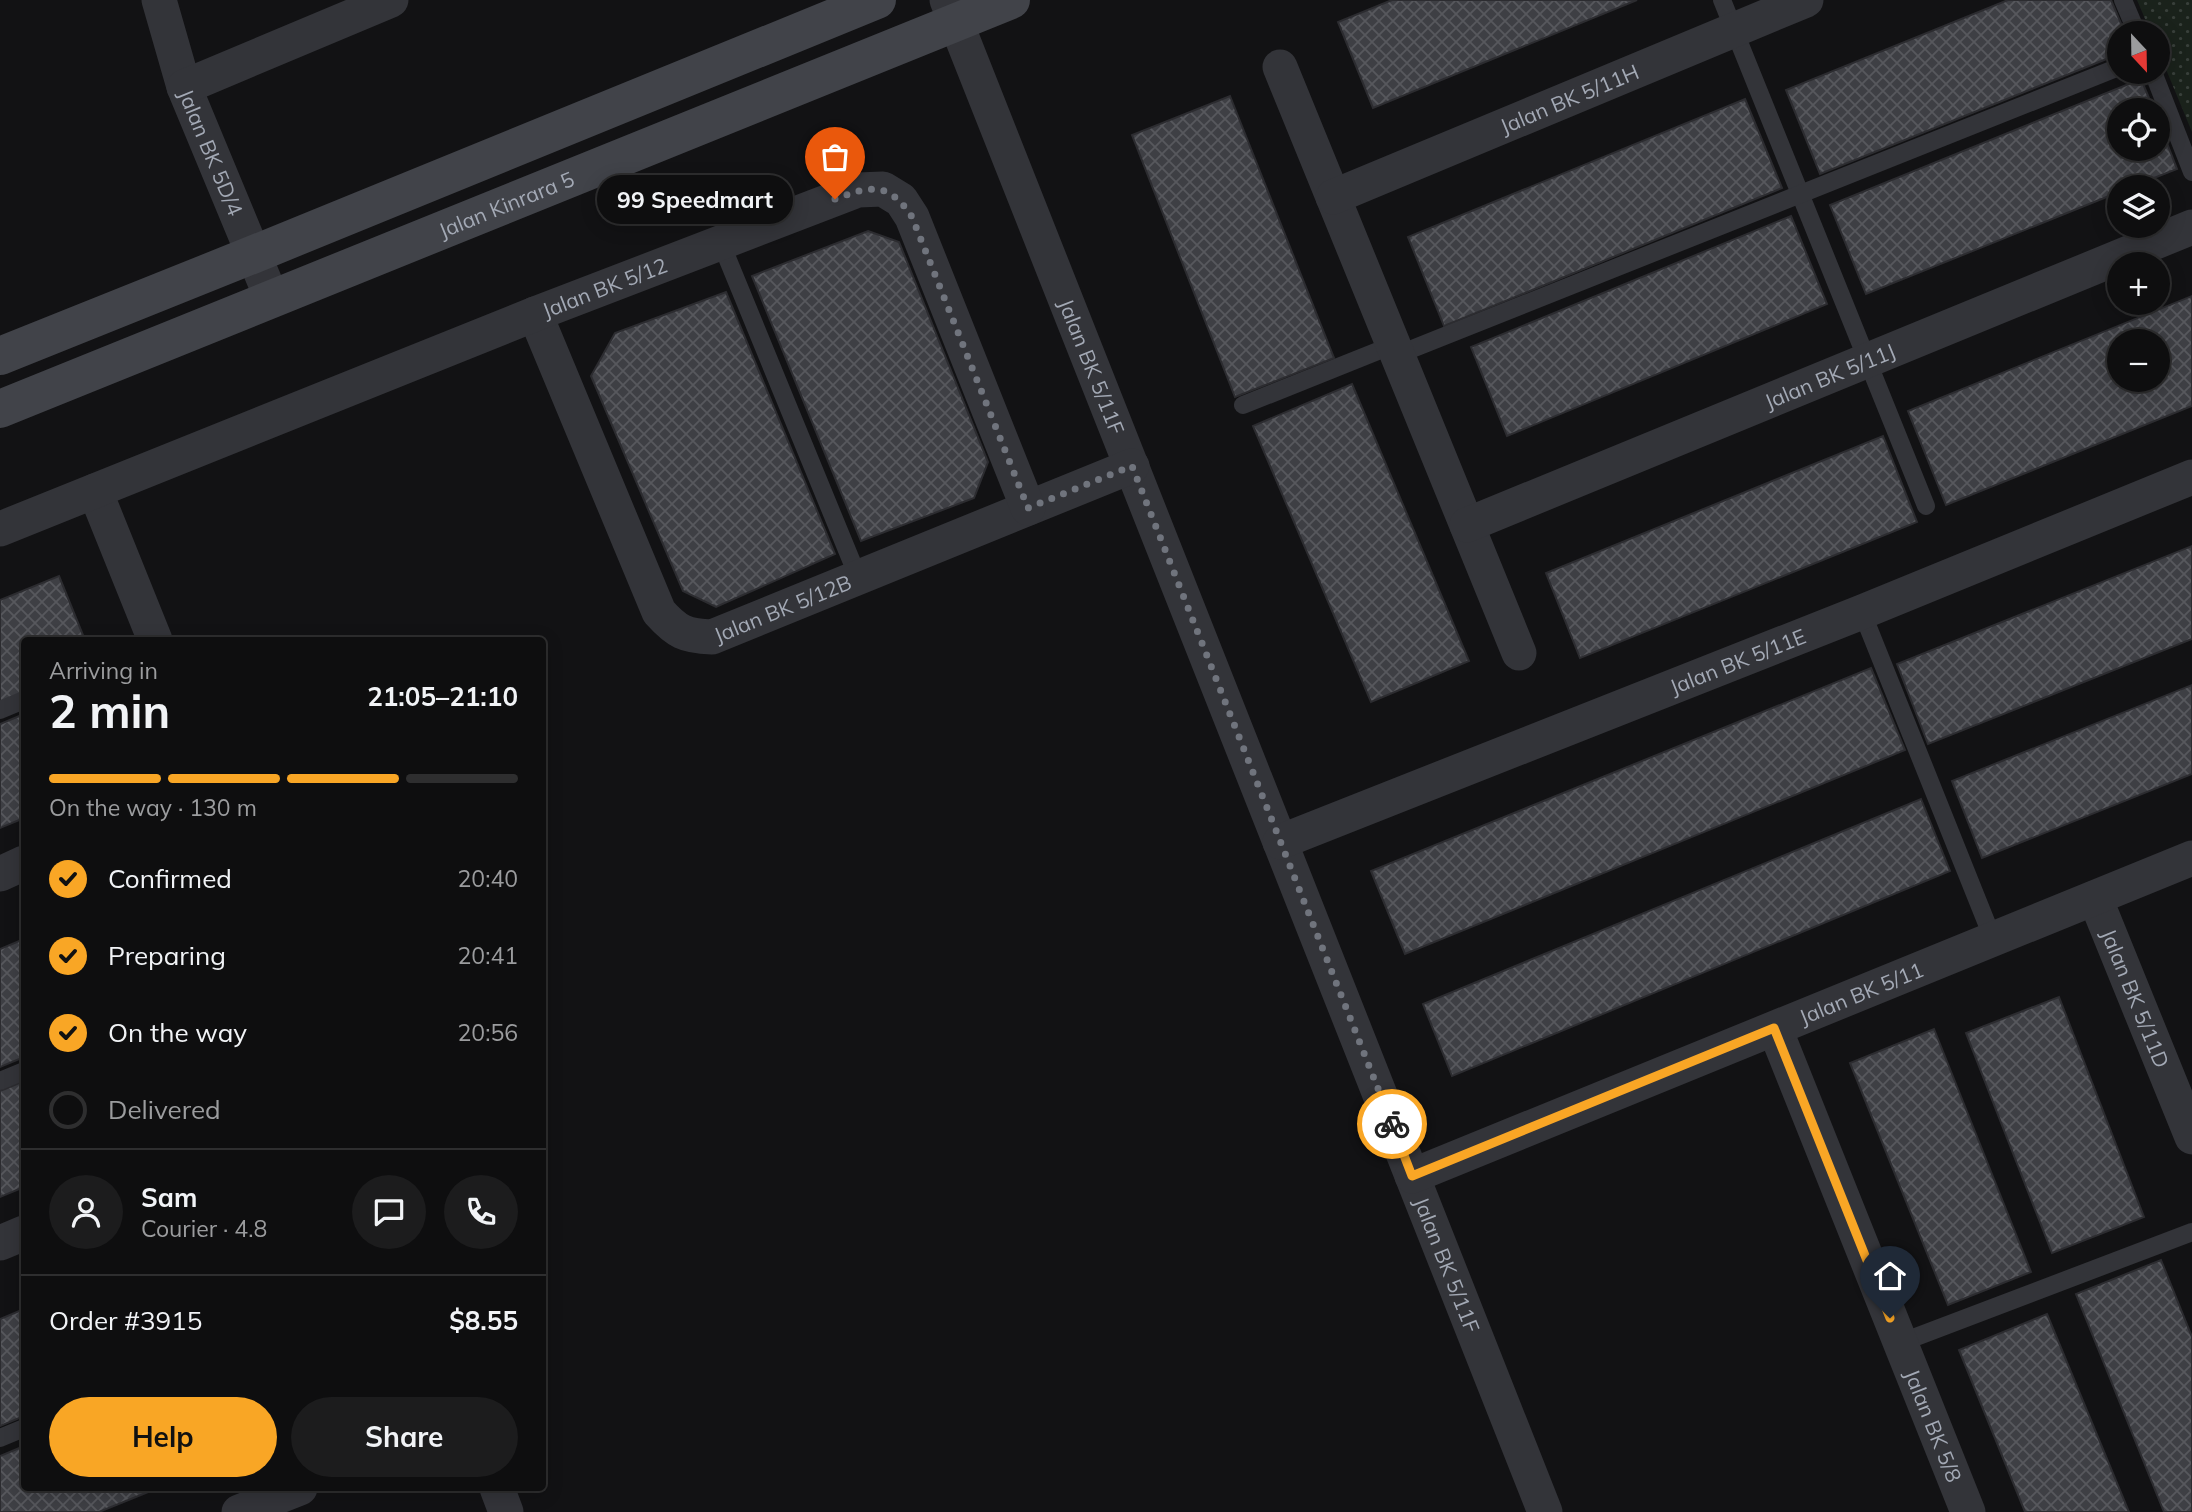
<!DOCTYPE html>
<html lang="en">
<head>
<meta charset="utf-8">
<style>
  :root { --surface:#0e0e0f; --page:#1c1c1d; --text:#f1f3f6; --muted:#9b9c9e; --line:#2e2e2f; --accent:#f9a625 }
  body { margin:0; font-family:Mulish,sans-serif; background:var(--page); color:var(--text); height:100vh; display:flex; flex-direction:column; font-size:26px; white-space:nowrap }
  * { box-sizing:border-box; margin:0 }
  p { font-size:23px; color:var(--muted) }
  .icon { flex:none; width:38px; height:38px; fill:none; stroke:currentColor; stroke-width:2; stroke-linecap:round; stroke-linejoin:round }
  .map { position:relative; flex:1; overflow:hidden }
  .sheet { position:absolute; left:21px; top:637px; width:525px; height:854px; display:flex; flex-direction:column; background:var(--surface); border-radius:7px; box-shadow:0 4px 18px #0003,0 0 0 2px var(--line) }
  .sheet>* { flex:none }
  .needle { width:46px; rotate:158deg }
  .controls { position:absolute; left:2107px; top:21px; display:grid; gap:14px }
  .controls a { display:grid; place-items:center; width:63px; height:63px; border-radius:50%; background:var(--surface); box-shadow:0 4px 18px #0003,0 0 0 2px var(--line); font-size:35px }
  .pin { position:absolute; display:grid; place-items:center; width:60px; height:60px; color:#fff; margin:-72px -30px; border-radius:50% 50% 50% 0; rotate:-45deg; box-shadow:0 0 7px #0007 }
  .pin .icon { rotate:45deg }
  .courier { position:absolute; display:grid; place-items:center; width:70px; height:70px; margin:-35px; border:5px solid #f9a625; border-radius:50%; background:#fff; color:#222; box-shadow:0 2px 9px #0007 }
  .bubble { position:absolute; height:49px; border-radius:24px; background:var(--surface); box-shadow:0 4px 18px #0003,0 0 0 2px var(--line); font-size:23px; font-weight:700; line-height:49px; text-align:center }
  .head em { font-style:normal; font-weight:700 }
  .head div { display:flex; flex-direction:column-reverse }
  .head { display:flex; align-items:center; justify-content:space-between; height:119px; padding:0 28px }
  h1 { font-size:46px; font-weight:700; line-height:52px }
  .bar { display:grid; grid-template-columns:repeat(4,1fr); gap:10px 7px; align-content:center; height:84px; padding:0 28px }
  .bar i { height:9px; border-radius:5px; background:var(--line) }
  .bar .active { background:var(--accent) }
  .bar p { grid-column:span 4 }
  .line { display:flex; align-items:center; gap:18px; padding:0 28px; border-top:2px solid var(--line) }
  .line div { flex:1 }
  .round { display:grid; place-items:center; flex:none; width:74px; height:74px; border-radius:37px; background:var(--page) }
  ol { padding:0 28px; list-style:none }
  li { display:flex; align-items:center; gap:21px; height:77px }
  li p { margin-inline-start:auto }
  li .icon { padding:7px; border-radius:50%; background:var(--accent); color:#111; stroke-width:4 }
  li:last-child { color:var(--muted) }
  li i { width:38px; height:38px; border:4px solid var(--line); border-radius:50% }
  .button { display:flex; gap:14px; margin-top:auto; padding:14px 28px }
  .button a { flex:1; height:80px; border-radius:42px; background:var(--accent); color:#111; font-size:28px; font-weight:700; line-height:80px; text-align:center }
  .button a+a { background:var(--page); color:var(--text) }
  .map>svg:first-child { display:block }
  .park { fill:url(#park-dots) }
  .building { fill:url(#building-cross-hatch); stroke:#2c2c30; stroke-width:2; fill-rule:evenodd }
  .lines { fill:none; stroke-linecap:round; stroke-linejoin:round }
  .lane { stroke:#333439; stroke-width:18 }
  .street { stroke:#333439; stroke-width:35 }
  .secondary { stroke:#414349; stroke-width:38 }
  .done { stroke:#70747d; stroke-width:7; stroke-dasharray:0 12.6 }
  .route { stroke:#f9a625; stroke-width:9 }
  .labels { text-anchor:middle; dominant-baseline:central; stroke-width:7; stroke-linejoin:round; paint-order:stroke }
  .street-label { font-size:21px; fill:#a3a9b5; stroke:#0d0d0f }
</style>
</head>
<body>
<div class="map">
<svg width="2192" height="1512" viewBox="0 0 2192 1512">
  <defs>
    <pattern id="park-dots" width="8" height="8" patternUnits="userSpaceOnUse" patternTransform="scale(1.75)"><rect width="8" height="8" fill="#1a221b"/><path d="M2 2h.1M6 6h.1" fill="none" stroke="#383f3a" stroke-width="1.8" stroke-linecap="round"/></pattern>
    <pattern id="building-cross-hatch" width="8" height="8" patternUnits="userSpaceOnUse" patternTransform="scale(1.75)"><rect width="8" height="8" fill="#3e3f44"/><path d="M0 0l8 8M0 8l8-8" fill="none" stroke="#57585d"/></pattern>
  </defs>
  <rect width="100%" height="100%" fill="#121214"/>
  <!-- park -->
  <path class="park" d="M2137,0H2192V132L2158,50V33H2151Z"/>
  <!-- building -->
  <g class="building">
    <path d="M1392,0H1637L1373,108L1338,22Z"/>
    <path d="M2008,0H2111L2125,33H2119V54L1820,174L1786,90Z"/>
    <path d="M2141,79L2154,110H2119V149H2158V120L2177,169L2131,187H2119V192L1866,294L1830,205Z"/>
    <path d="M1230,96L1334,358L1235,397L1132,135Z"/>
    <path d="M1745,99L1782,188L1444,326L1408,237Z"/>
    <path d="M1791,216L1827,304L1507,436L1471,347Z"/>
    <path d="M868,231L899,242L988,462L974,498L861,541L752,276Z"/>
    <path d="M726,292L835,554L716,607L683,591L591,376L615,333Z"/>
    <path d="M2192,296V406L1946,505L1908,411ZM2119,341H2158V380H2119Z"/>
    <path d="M1352,384L1469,661L1371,702L1253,426Z"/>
    <path d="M1883,436L1917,522L1580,658L1546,573Z"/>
    <path d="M2192,546V639L1928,744L1897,664Z"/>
    <path d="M59,576L85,640H24V694L0,703V600Z"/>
    <path d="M1871,668L1905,750L1405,954L1371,871Z"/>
    <path d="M2192,685V774L1982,858L1952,781Z"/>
    <path d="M24,714V818L0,828V724Z"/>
    <path d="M1921,799L1950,871L1452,1076L1423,1004Z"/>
    <path d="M24,939V1057L0,1067V949Z"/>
    <path d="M2059,997L2144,1217L2052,1253L1966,1033Z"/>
    <path d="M1934,1029L2031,1272L1948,1305L1850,1063Z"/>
    <path d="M24,1081V1187L0,1197V1091Z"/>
    <path d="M2161,1260L2192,1337V1512H2164L2076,1294Z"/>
    <path d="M24,1309V1416L0,1426V1319Z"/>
    <path d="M2047,1314L2129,1512H2025L1959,1350Z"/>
    <path d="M24,1446V1488H158L99,1512H0V1456Z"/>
  </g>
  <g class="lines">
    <!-- lane -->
    <g class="lane">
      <path d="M1722,0L1926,506"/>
      <path d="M2123,0L2137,33"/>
      <path d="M2153,72L2192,172"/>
      <path d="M721,243L858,577"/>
      <path d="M1397,355L2119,67"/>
      <path d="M1243,405L1393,345"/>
      <path d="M1862,612L1993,939"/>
      <path d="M0,710L24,700"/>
      <path d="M0,1081L24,1071"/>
      <path d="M1900,1343L2192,1232"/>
      <path d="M0,1438L24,1428"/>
    </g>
    <!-- street -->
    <g class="street">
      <path id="s1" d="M159,0L184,87L272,299"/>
      <path id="s2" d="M947,0L1545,1512"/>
      <path d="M1280,67L1519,653"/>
      <path d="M184,87L391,0"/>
      <path id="s3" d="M1333,197L1806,0"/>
      <path id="s4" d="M535,314L659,612C677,632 685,636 712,637L1132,466"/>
      <path d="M95,491L155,640"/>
      <path id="s5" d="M1467,525L2192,227"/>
      <path id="s6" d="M0,529L535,314L858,190L883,189L901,200L912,217L1028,508"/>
      <path id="s7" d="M1280,842L1862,612L2192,477"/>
      <path d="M0,874L24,863"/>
      <path id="s8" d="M2095,898L2192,1137"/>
      <path id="s9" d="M1775,1029L1968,1512"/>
      <path id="s10" d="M1412,1176L2192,858"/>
      <path d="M0,1243L24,1233"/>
      <path d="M497,1488L506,1512"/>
      <path d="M239,1512L300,1488"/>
    </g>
    <!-- secondary -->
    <g class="secondary">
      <path d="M0,356L252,255L877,0"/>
      <path id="s11" d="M0,409L1011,0"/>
    </g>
  </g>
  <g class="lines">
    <!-- done -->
    <path class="done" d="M835,199C872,185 889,182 912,217L1028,508L1132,466L1392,1124"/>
    <!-- route -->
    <path class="route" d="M1392,1124L1412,1176L1774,1028L1890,1318"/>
  </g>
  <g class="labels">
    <!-- street labels -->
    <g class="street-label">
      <text stroke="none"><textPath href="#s3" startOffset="256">Jalan BK 5/11H</textPath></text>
      <text stroke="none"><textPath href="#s1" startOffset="161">Jalan BK 5D/4</textPath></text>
      <text stroke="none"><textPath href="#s11" startOffset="546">Jalan Kinrara 5</textPath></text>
      <text stroke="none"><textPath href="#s6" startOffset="651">Jalan BK 5/12</textPath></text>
      <text stroke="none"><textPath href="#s2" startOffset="394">Jalan BK 5/11F</textPath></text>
      <text stroke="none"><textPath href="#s5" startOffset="392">Jalan BK 5/11J</textPath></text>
      <text stroke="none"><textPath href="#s4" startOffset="460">Jalan BK 5/12B</textPath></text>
      <text stroke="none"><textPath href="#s7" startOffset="492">Jalan BK 5/11E</textPath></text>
      <text stroke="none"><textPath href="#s10" startOffset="485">Jalan BK 5/11</textPath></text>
      <text stroke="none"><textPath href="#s8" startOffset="108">Jalan BK 5/11D</textPath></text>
      <text stroke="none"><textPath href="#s2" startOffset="1360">Jalan BK 5/11F</textPath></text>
      <text stroke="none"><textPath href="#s9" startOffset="427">Jalan BK 5/8</textPath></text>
    </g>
  </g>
</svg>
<div class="controls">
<a><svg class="needle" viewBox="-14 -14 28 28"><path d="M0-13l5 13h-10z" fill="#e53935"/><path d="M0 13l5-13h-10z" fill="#9b9c9e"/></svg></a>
<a><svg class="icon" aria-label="locate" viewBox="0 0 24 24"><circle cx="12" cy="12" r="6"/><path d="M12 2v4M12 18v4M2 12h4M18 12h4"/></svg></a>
<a><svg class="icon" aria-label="layers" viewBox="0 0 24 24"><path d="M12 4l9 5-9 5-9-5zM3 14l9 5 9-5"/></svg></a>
<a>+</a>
<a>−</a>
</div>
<div class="pin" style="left:835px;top:199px;background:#ea580c"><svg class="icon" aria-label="bag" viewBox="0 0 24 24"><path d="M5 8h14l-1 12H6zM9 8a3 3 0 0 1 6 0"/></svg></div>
<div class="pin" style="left:1890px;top:1318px;background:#1f2937"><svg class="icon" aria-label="home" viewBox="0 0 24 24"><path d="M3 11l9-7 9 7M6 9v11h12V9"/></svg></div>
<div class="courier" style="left:1392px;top:1124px"><svg class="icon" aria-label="bike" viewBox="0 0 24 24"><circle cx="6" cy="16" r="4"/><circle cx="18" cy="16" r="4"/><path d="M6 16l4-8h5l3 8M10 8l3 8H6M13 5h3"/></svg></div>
<div class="bubble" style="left:597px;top:175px;width:196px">99 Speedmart</div>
<section class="sheet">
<div class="head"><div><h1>2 min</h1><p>Arriving in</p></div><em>21:05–21:10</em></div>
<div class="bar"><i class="active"></i><i class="active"></i><i class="active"></i><i></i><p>On the way · 130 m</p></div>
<ol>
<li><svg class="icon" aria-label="check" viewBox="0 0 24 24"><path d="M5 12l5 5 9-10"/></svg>Confirmed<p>20:40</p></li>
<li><svg class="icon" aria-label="check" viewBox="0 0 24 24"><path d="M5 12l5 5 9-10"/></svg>Preparing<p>20:41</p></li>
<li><svg class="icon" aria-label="check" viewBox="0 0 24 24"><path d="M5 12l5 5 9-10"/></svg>On the way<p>20:56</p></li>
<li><i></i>Delivered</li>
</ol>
<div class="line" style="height:126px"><a class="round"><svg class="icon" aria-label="person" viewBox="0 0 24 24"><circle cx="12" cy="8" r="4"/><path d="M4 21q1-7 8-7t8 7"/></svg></a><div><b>Sam</b><p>Courier · 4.8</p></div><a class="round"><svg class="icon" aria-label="chat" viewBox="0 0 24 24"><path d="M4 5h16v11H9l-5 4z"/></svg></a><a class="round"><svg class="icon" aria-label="phone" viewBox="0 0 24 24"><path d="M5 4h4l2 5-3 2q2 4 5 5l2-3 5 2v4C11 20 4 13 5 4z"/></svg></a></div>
<div class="line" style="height:91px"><div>Order #3915</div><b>$8.55</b></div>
<div class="button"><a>Help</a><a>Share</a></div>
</section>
</div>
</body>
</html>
